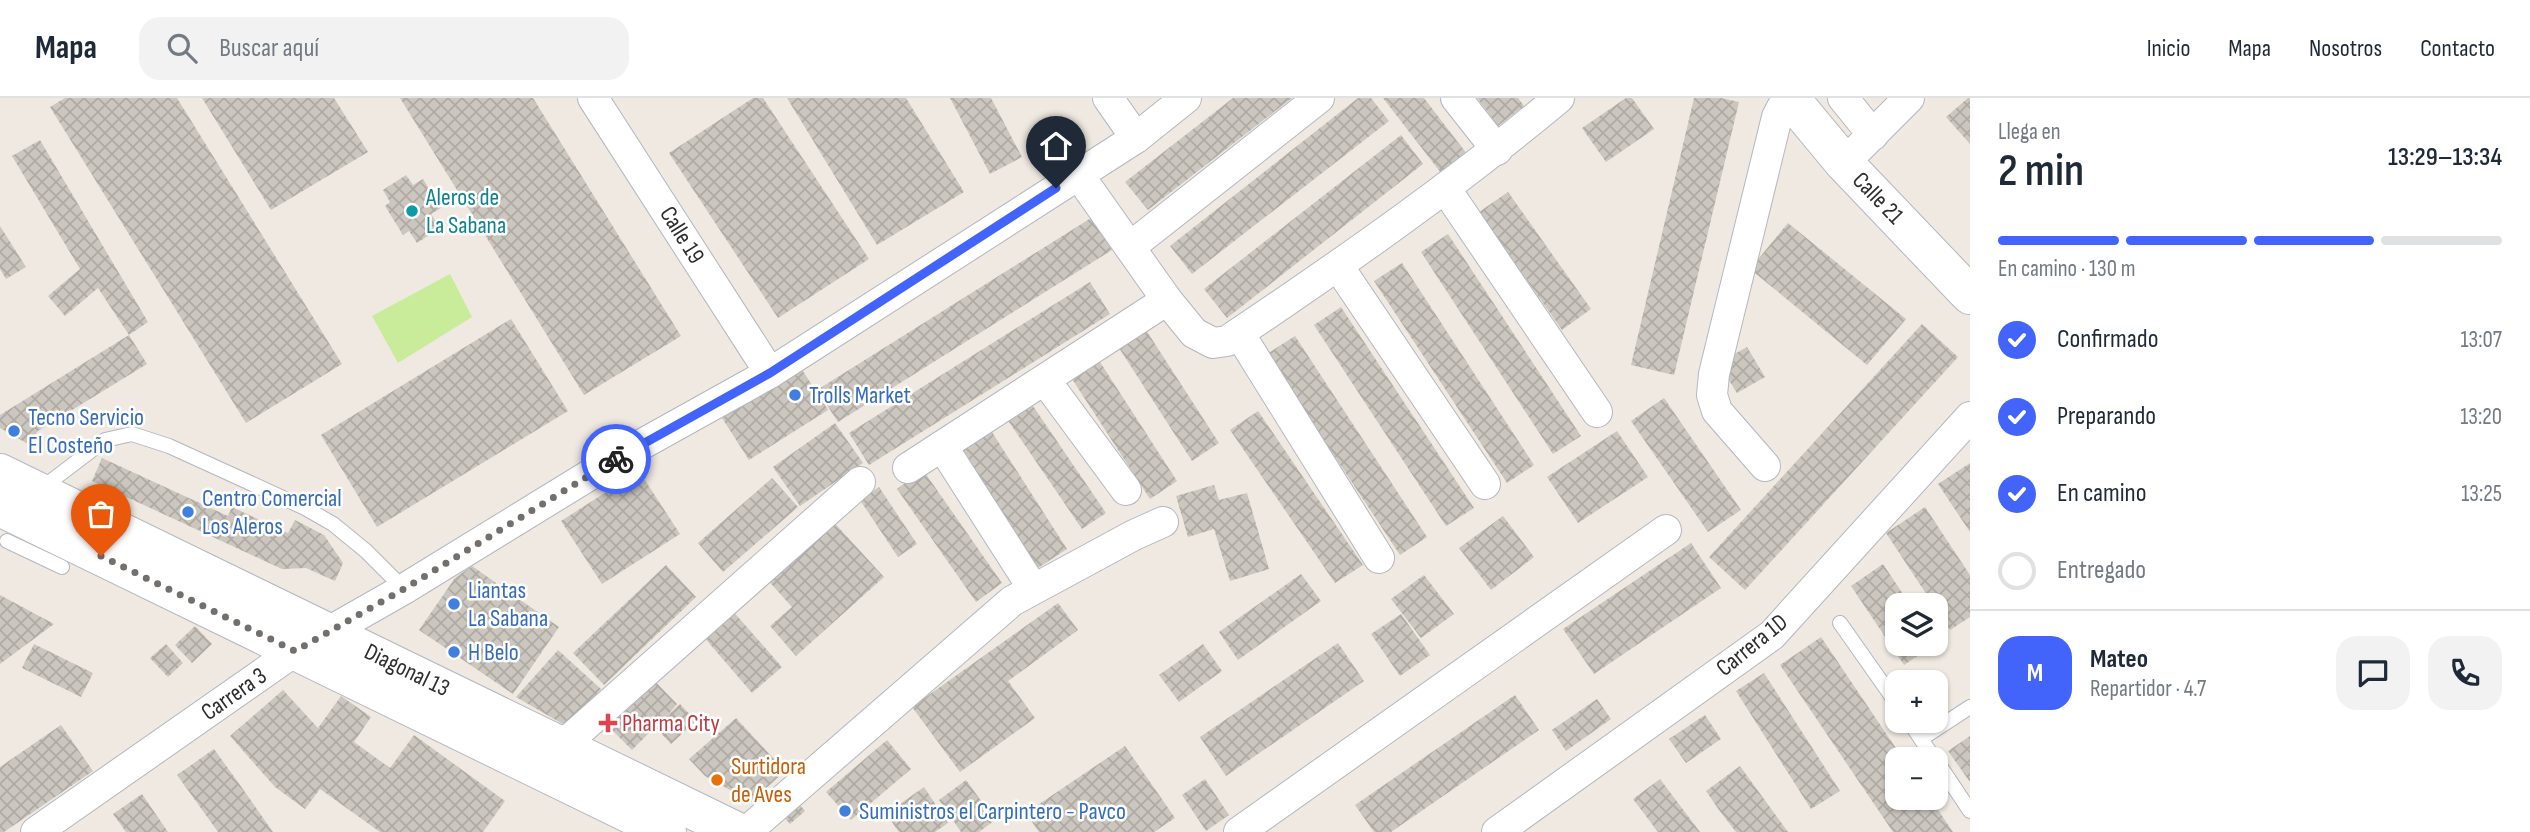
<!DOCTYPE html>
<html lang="es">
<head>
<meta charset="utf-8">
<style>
  :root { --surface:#fff; --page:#f2f2f3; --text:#1f2937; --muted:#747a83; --line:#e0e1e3; --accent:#4264fb }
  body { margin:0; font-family:"Sofia Sans Condensed",sans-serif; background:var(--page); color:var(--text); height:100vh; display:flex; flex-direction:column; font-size:26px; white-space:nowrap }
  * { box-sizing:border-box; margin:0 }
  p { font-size:23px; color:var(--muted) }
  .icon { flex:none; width:38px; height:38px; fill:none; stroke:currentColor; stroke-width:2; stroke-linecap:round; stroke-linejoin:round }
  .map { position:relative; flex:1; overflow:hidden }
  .panel { display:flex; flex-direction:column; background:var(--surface); width:560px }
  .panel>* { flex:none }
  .tools { position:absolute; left:1885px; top:495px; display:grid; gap:14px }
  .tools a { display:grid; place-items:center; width:63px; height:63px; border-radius:14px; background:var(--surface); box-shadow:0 2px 5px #0004; font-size:35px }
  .pin { position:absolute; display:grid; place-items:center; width:60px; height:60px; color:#fff; margin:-72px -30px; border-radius:50% 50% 50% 0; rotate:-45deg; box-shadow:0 0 7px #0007 }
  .pin .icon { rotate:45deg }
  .courier { position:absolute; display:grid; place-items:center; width:70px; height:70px; margin:-35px; border:5px solid #4264fb; border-radius:50%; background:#fff; color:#222; box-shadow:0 2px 9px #0007 }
  .head em { font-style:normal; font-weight:600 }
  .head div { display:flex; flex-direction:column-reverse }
  .head { display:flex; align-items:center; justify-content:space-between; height:119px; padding:0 28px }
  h1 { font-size:46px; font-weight:600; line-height:52px }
  .bar { display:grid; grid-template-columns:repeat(4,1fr); gap:10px 7px; align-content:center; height:84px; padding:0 28px }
  .bar i { height:9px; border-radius:5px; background:var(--line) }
  .bar .active { background:var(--accent) }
  .bar p { grid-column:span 4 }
  .line { display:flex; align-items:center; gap:18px; padding:0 28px; border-top:2px solid var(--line) }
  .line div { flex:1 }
  .round { display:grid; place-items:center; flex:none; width:74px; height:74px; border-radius:21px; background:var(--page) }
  ol { padding:0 28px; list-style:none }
  li { display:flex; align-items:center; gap:21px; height:77px }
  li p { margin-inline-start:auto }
  li .icon { padding:7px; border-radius:50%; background:var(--accent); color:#fff; stroke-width:4 }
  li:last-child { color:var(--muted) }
  li i { width:38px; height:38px; border:4px solid var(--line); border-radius:50% }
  header { display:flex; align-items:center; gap:42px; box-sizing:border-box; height:98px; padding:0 35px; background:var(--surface); border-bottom:2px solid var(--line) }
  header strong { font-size:33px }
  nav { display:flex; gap:38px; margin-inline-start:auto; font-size:24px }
  .search { width:490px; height:63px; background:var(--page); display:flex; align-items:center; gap:18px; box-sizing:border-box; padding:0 24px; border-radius:21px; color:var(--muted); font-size:26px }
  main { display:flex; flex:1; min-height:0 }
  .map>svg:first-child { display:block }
  .pitch { fill:#c9ec9a }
  .building { fill:url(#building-cross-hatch) }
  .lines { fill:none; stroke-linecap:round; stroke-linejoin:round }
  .lane-casing { stroke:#b4b7c1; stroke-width:16 }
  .street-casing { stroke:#b4b7c1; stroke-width:32 }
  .secondary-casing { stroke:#b4b7c1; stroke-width:40 }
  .lane { stroke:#fff; stroke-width:14 }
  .street { stroke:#fff; stroke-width:30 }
  .secondary { stroke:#fff; stroke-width:38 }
  .done { stroke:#726f6d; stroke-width:7; stroke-dasharray:0 12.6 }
  .route { stroke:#4264fb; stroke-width:9 }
  .culture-dot { fill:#0f9aa8; stroke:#fff; stroke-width:2.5 }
  .shop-dot { fill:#3f7fe0; stroke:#fff; stroke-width:2.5 }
  .health-dot { fill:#e0444e; stroke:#fff; stroke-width:2.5 }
  .food-dot { fill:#e8710a; stroke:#fff; stroke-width:2.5 }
  .labels { text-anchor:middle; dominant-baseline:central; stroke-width:5; stroke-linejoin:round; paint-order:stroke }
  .culture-label { font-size:24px; fill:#0d838f; stroke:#fff; text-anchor:start }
  .street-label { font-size:24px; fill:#2e2e2e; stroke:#fff }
  .shop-label { font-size:24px; fill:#366cbe; stroke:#fff; text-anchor:start }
  .health-label { font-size:24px; fill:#be3a42; stroke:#fff; text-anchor:start }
  .food-label { font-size:24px; fill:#c56008; stroke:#fff; text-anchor:start }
</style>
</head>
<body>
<header>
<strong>Mapa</strong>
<div class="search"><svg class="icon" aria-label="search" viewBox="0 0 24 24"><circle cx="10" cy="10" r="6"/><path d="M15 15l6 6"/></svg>Buscar aquí</div>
<nav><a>Inicio</a><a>Mapa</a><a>Nosotros</a><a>Contacto</a></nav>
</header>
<main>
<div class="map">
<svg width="1970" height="734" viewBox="0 0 1970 734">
  <defs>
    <pattern id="building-cross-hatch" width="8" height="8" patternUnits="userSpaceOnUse" patternTransform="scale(1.75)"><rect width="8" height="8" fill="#cbc7bf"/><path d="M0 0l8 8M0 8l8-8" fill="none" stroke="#afaba4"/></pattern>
  </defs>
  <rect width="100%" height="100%" fill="#efe9e1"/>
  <!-- pitch -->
  <path class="pitch" d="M450,176L472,219L398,265L372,218Z"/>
  <!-- building -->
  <g class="building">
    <path d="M65,0H177L342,266L246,325L50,9Z"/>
    <path d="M202,0H334L368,54L271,112Z"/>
    <path d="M400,0H533L681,238L584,297Z"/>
    <path d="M753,0H763L869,161L778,220L669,55Z"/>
    <path d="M787,0H906L964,94L877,147Z"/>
    <path d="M950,0H991L1022,59L990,76Z"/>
    <path d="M1233,0H1292L1148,112L1125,84Z"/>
    <path d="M1358,0H1371L1389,23L1192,176L1170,148Z"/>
    <path d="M1383,0H1424L1467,56L1441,75Z"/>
    <path d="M1477,0H1518L1524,8L1498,28Z"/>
    <path d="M1626,0H1632L1654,31L1606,64L1582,30Z"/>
    <path d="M1694,0H1721L1739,4L1674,277L1631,267Z"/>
    <path d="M1968,0H1970V46L1946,19Z"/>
    <path d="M1401,37L1423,66L1227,220L1204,191Z"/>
    <path d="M40,42L148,224L129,237L98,190L65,218L48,198L80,171L12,58Z"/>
    <path d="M406,77L413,87L423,81L441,110L431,116L440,130L417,145L409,133L403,137L385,108L390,104L383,92Z"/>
    <path d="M1508,94L1591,211L1562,232L1479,114Z"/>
    <path d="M1091,120L1112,152L838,324L817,292Z"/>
    <path d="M1788,125L1906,221L1867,267L1750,171Z"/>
    <path d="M0,128L26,169L6,181L0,171Z"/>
    <path d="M1448,136L1581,338L1553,356L1421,154Z"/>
    <path d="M1402,165L1534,367L1507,385L1374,183Z"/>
    <path d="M1090,184L1110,216L869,367L849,335Z"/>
    <path d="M1341,209L1474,410L1446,428L1314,227Z"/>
    <path d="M511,221L568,313L377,429L321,337Z"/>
    <path d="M1922,226L1958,259L1745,492L1709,459Z"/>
    <path d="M1146,232L1219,345L1192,363L1119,250Z"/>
    <path d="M129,237L147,266L38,333L28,346L0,330V317Z"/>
    <path d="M1295,238L1427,439L1400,457L1267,256Z"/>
    <path d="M1747,249L1765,279L1737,295L1718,265Z"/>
    <path d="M1100,264L1177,383L1150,401L1072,281Z"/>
    <path d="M801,270L828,312L749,362L722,320Z"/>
    <path d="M1664,300L1741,412L1708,434L1631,323Z"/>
    <path d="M1031,305L1106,415L1082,431L1007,321Z"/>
    <path d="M1258,313L1363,467L1335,485L1230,332Z"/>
    <path d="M835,325L863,365L800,408L773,369Z"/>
    <path d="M990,331L1067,451L1038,470L962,350Z"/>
    <path d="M1617,333L1648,379L1578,425L1547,379Z"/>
    <path d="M102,360L228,418L232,409L288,435L295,422L324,437L343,465L335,483L306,470L282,471L92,383Z"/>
    <path d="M1970,365V434L1938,386Z"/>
    <path d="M923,372L1002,485L976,504L897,391Z"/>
    <path d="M639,373L680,436L602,486L561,423Z"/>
    <path d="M772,380L798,409L723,474L698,445Z"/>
    <path d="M1214,387L1219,402L1247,395L1269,471L1230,483L1214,431L1188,439L1176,398Z"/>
    <path d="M879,389L917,446L898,459L860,402Z"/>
    <path d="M1925,409L1970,477V519L1950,532L1886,435Z"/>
    <path d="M1503,418L1534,459L1491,492L1459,450Z"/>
    <path d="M829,419L884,479L796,558L770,528L792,509L764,478Z"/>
    <path d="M1691,445L1721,490L1594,576L1563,531Z"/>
    <path d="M1883,466L1911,508H1897V546H1935L1904,567L1851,488Z"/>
    <path d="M666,467L696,499L604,587L573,555Z"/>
    <path d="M472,468L559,529L513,596L419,532L455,480Z"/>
    <path d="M1301,476L1321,503L1238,562L1219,534Z"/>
    <path d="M1424,477L1454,516L1421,540L1391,501Z"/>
    <path d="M0,497L54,526L0,566Z"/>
    <path d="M1058,505L1078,532L1008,583L1035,620L960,674L912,609Z"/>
    <path d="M731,511L782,569L752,595L702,537Z"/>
    <path d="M1401,516L1430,557L1400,578L1371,536Z"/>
    <path d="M195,528L212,546L192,565L175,547Z"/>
    <path d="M1821,539L1904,662H1897V700H1930L1953,734H1893L1780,567Z"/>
    <path d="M1338,545L1364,583L1226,678L1200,639Z"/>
    <path d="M34,546L93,575L81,599L22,570Z"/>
    <path d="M166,546L183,565L168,579L150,560Z"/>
    <path d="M1203,546L1222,573L1179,604L1159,577Z"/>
    <path d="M558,552L601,591L568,629L516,599Z"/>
    <path d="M1764,575L1840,693L1811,711L1736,593Z"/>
    <path d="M648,576L677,606L667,618L680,606L696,623L671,646L655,629L632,652L602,622Z"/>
    <path d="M283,592L318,630L341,598L371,619L354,644L390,670L414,637L505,703L483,734H380L320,691L305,711L275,689L230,638Z"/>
    <path d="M1515,597L1539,632L1391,734H1374L1355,707Z"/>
    <path d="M1597,601L1611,621L1566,653L1552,632Z"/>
    <path d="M1705,617L1721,641L1686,665L1669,641Z"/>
    <path d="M736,620L785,673L751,704L705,678L689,661Z"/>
    <path d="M61,627L93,673L4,734H0V669Z"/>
    <path d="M1970,638V684L1948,653Z"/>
    <path d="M887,642L911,671L851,722L826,694Z"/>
    <path d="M1125,648L1175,720L1154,734H1039L1026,715Z"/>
    <path d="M214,651L240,687L273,734H218L177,677Z"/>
    <path d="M1740,668L1753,686L1788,734H1736L1719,712L1706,693Z"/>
    <path d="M1205,681L1229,717L1206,733L1182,697Z"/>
    <path d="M1660,681L1700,734H1658L1633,701Z"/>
    <path d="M966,682L995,722L979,734H961L939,702Z"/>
    <path d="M924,689L948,725L935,734H899L886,716Z"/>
    <path d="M142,696L168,734H126L113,716Z"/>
    <path d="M795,701L805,713L790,726L780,715Z"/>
  </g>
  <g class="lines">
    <defs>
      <g id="lane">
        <path d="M42,390L105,342L132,336L169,348L305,410L333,426L366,453L404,491"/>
        <path d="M7,443L62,469"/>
        <path d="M1840,525L1897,606"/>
        <path d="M1909,623L1935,662"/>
        <path d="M1921,641L1970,609"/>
        <path d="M1936,662L1970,713"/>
      </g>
      <g id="street">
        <path d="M593,0L770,275"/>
        <path d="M1108,0L1136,40"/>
        <path d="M1456,0L1497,52"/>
        <path d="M1843,0L1873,37"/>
        <path d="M1844,65L1909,0"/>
        <path d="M1078,76L1167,202L1194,235L1213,245L1227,243L1239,235C1349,161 1457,85 1559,0"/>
        <path d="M1445,90L1597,314"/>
        <path d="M1130,149L1319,0"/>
        <path d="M1338,168L1485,386"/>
        <path d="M1239,235L1379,460"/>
        <path d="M1045,282L1126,392"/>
        <path d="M942,348L1027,481"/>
        <path d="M1765,368L1717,313L1712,297L1714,276L1777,19L1787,0"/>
        <path d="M908,370L1167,202"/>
        <path d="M562,648L860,384"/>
        <path d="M36,734L295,553L404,491L619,359L770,275L1136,40L1186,0"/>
        <path d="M746,734L1012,503L1134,437L1163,424"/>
        <path d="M1239,734L1666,432"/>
        <path d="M1497,734L1772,537L1970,319"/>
      </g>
      <g id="secondary">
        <path d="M1790,0L1844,65L1970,197"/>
        <path d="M0,375L738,734"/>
        <path d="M0,409L667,734"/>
      </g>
    </defs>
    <!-- lane casing -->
    <use href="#lane" class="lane-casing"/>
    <!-- street casing -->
    <use href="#street" class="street-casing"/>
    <!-- secondary casing -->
    <use href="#secondary" class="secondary-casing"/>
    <!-- lane -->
    <use href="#lane" class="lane"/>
    <!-- street -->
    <use href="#street" class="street"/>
    <!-- secondary -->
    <use href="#secondary" class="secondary"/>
  </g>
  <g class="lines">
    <!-- done -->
    <path class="done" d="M101,458L295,553L404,491L616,361"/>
    <!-- route -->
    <path class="route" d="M616,361L770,275L1056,90"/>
  </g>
  <!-- markers -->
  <circle class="culture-dot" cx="412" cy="113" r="7"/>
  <g class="shop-dot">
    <circle cx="795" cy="297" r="7"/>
    <circle cx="14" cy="333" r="7"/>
    <circle cx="188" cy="414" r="7"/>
    <circle cx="454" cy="506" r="7"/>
    <circle cx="454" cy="554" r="7"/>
    <circle cx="845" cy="713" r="7"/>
  </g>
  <path class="health-dot" d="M604.5 614.5h7v7h7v7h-7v7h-7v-7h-7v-7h7z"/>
  <circle class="food-dot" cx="717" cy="682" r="7"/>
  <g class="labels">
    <!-- culture labels -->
    <g class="culture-label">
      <text x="426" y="99">Aleros de<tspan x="426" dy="28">La Sabana</tspan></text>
    </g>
    <!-- street labels -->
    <g class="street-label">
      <text transform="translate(1878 100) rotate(46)">Calle 21</text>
      <text transform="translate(682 137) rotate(58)">Calle 19</text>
      <text transform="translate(1752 547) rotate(-39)">Carrera 1D</text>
      <text transform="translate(407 572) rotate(26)">Diagonal 13</text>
      <text transform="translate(234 596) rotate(-35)">Carrera 3</text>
    </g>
    <!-- shop labels -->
    <g class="shop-label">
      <text x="809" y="297">Trolls Market</text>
      <text x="28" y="319">Tecno Servicio<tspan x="28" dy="28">El Costeño</tspan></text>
      <text x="202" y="400">Centro Comercial<tspan x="202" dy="28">Los Aleros</tspan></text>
      <text x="468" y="492">Liantas<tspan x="468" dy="28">La Sabana</tspan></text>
      <text x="468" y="554">H Belo</text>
      <text x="859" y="713">Suministros el Carpintero - Pavco</text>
    </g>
    <!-- health labels -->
    <g class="health-label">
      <text x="622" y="625">Pharma City</text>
    </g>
    <!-- food labels -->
    <g class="food-label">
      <text x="731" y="668">Surtidora<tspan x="731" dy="28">de Aves</tspan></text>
    </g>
  </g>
</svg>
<div class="tools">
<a><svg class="icon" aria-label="layers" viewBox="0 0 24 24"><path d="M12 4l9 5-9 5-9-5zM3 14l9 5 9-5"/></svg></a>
<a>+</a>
<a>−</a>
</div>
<div class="pin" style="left:101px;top:458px;background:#ea580c"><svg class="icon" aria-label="bag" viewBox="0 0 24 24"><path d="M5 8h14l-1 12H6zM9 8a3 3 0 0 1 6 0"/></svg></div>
<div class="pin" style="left:1056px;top:90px;background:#1f2937"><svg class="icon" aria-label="home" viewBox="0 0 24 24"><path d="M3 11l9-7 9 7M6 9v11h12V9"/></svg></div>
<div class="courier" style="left:616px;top:361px"><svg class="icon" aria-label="bike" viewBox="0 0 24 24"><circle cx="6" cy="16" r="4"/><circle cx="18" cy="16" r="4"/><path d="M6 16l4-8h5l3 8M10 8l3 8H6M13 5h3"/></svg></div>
</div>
<section class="panel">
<div class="head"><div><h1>2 min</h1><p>Llega en</p></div><em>13:29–13:34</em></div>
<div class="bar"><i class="active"></i><i class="active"></i><i class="active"></i><i></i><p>En camino · 130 m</p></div>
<ol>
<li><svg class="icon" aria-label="check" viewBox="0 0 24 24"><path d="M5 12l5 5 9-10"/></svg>Confirmado<p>13:07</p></li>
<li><svg class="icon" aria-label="check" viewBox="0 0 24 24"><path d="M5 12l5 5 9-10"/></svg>Preparando<p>13:20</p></li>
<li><svg class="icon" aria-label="check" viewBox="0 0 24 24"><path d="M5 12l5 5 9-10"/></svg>En camino<p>13:25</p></li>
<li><i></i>Entregado</li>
</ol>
<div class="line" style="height:126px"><b class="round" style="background:var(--accent);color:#fff">M</b><div><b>Mateo</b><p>Repartidor · 4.7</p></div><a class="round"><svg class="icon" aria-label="chat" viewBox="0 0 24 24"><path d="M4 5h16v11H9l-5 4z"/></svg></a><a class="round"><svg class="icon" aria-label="phone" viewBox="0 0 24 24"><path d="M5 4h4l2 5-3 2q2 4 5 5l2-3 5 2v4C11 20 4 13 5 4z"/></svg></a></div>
</section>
</main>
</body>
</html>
